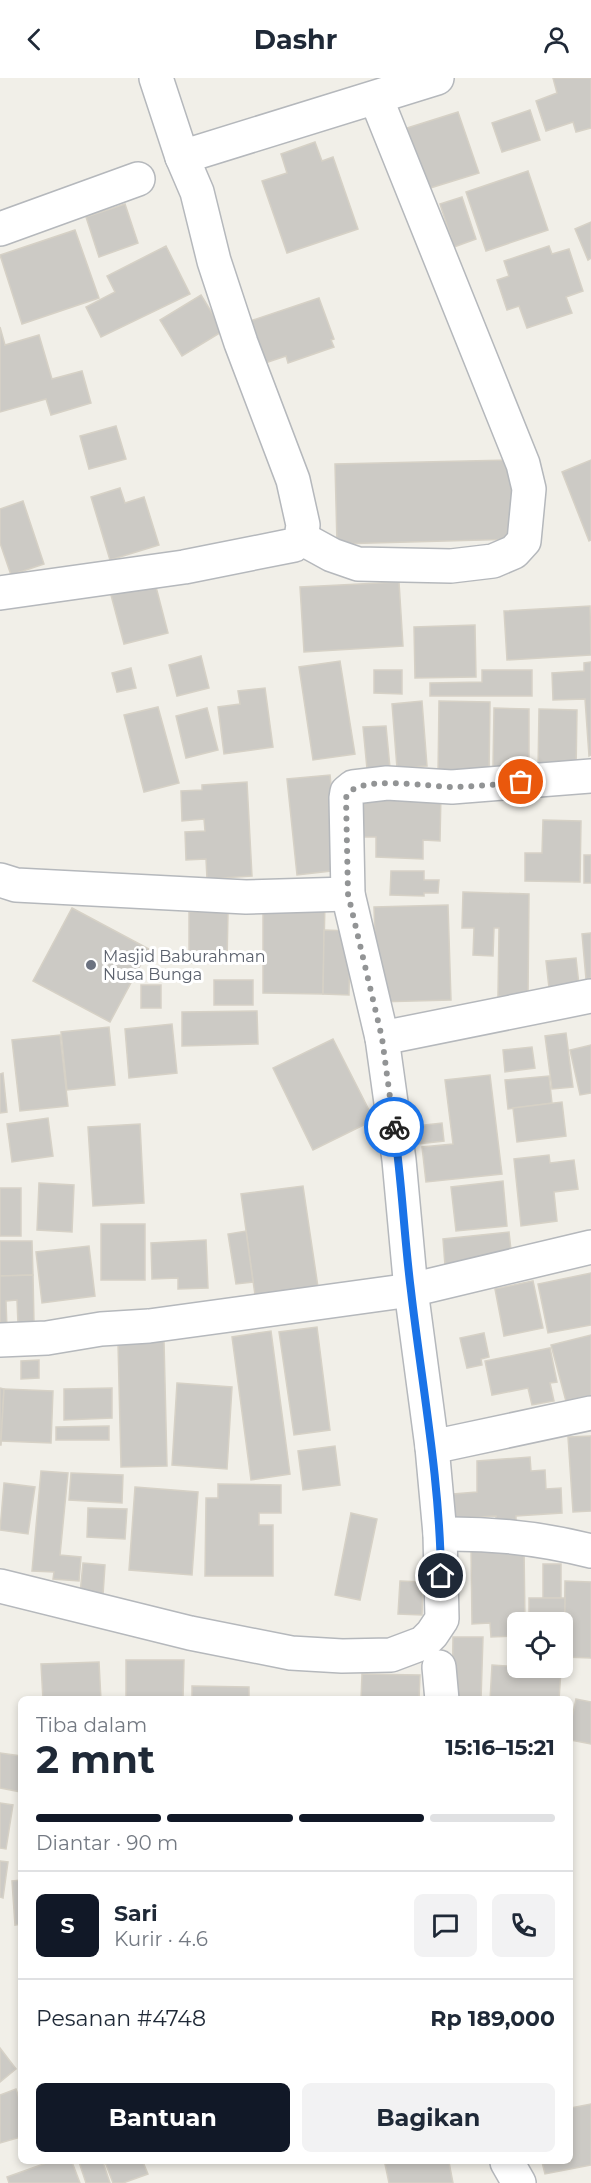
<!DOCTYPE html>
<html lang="id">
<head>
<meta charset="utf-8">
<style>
  :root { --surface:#fff; --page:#f2f2f3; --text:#1f2937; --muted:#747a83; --line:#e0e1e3; --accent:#111827 }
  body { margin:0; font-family:Montserrat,sans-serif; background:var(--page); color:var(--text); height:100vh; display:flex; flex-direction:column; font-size:22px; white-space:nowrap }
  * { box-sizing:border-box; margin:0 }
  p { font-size:20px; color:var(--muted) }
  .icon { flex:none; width:33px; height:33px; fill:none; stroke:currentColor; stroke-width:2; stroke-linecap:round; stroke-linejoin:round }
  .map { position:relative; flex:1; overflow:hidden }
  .drawer { position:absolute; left:18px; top:1618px; width:555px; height:468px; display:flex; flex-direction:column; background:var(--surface); border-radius:9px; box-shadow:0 3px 9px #0003 }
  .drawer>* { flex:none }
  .buttons { position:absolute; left:507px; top:1534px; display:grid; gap:12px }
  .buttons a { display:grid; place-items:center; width:66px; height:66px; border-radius:9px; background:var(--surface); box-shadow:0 3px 9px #0003; font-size:30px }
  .pin { position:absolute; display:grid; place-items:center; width:51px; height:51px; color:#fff; margin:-26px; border:3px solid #fff; border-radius:50%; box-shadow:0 2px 6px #0007 }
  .courier { position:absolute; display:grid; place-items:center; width:60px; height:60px; margin:-30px; border:4px solid #1a73e8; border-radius:50%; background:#fff; color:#222; box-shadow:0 2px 8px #0007 }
  .headline em { font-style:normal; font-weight:700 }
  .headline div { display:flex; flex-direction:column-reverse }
  .headline { display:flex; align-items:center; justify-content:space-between; height:102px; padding:0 18px }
  h1 { font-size:39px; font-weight:700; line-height:45px }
  .bar { display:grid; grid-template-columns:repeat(4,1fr); gap:9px 6px; align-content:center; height:72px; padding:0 18px }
  .bar i { height:8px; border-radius:4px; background:var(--line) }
  .bar .current { background:var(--accent) }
  .bar p { grid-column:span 4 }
  .line { display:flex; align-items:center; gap:15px; padding:0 18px; border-top:2px solid var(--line) }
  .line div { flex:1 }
  .round { display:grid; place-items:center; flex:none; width:63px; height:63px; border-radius:9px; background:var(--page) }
  .primary-button { display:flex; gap:12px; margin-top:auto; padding:12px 18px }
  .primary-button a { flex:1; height:69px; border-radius:9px; background:var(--accent); color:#fff; font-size:24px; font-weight:700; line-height:69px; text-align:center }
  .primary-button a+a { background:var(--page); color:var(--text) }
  header { display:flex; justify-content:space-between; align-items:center; height:78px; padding:0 18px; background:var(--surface); font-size:27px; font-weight:700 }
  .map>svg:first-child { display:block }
  .building { fill:#cccac5; stroke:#d6d1c6; stroke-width:1.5 }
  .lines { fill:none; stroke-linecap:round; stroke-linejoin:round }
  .minor-casing { stroke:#b5b8bc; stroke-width:36 }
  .minor { stroke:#fff; stroke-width:33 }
  .done { stroke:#929495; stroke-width:6; stroke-dasharray:0 10.8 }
  .route { stroke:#1a73e8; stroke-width:8 }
  .worship-dot { fill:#6b7280; stroke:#fff; stroke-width:2 }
  .labels { text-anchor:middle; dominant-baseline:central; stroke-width:6; stroke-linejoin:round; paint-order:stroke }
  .worship-label { font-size:16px; fill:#5b616d; stroke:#fff; text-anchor:start }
</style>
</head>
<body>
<header><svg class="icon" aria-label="back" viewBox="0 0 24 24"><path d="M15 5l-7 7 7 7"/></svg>Dashr<svg class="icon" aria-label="person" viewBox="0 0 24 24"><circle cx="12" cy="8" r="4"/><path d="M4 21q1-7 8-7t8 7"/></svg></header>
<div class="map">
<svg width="591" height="2105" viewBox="0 0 591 2105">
  <rect width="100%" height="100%" fill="#f1efe8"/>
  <!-- building -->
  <g class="building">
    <path d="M553,0H591V50L576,54L573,44L546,53L536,23L557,15Z"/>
    <path d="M530,32L540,62L502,74L492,45Z"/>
    <path d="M458,34L479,95L427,111L407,50Z"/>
    <path d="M315,64L322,83L333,79L358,151L287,175L262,103L287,95L281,76Z"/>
    <path d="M528,93L548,152L486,173L466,114Z"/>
    <path d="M462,119L476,161L454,169L440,126Z"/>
    <path d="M125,126L138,165L99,179L86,139Z"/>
    <path d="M591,144V180L588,182L575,151Z"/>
    <path d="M75,152L99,220L22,246L0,177Z"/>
    <path d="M166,168L190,216L101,259L86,229L115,214L107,198Z"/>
    <path d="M549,168L552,176L569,171L583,213L566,219L572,235L527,250L519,228L507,232L497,202L509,198L504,183Z"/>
    <path d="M201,217L223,253L182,278L160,242Z"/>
    <path d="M319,220L334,261L331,262L334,269L288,285L286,278L262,286L247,244Z"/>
    <path d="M0,249L5,267L39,257L52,301L82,293L91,325L51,337L46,321L0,334Z"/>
    <path d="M116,348L126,381L89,391L80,358Z"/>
    <path d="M513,382L516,461L337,466L335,386Z"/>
    <path d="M591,382V462L589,463L562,394Z"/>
    <path d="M120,410L125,425L144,419L159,467L110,482L91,419Z"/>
    <path d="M23,423L44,486L11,497L0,465V431Z"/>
    <path d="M399,504L403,568L304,574L300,509Z"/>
    <path d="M155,505L168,555L124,566L111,517Z"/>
    <path d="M590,528L591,577L507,582L504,533Z"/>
    <path d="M475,547L476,599L415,600L414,549Z"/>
    <path d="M201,578L209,610L177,618L169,587Z"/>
    <path d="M340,583L355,676L313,682L299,589Z"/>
    <path d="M591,584V677L589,678L585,621L553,622L552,595L584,593V585Z"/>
    <path d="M131,590L136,610L117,614L112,595Z"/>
    <path d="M374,592H402V616L374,615Z"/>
    <path d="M482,592H532V618H430V605L482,604Z"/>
    <path d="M265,610L273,669L224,676L218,629L240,626L238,613Z"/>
    <path d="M422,623L427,688L397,690L392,626Z"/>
    <path d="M439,623L490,624L489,698L438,697Z"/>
    <path d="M158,629L179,705L144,714L124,637Z"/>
    <path d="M207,630L218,672L186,680L176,638Z"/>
    <path d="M494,630L529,631V690L493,689Z"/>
    <path d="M539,631L577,632L576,694L538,693Z"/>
    <path d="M386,648L390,690L367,691L363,649Z"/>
    <path d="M330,697L340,792L297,797L287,701Z"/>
    <path d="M247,704L252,798L207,801L206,781L186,782L185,754L205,753L204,741L182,743L181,713L202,712V707Z"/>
    <path d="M441,715L440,763L423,762V781L376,779V759H358L359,717Z"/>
    <path d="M543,742L581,743L580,804L525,803V775H542Z"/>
    <rect x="584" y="777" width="7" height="28"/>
    <path d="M391,793H424V802H439L438,815H424V818L390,817Z"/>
    <path d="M463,814L529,816L528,919L498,918L499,850H494L493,878L473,877L474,850H462Z"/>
    <path d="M263,823H325L323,916L263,915Z"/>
    <path d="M448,827L451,922L377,924L374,829Z"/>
    <path d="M72,830L149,871L110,944L33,903Z"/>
    <path d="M189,834H228L227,885H189Z"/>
    <path d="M324,852L350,853L349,917L323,916Z"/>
    <path d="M591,855V900L586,901L582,856Z"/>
    <path d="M576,880L579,907L549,910L546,883Z"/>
    <rect x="214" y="902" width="39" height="25"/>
    <rect x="141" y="907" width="20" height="23"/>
    <path d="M257,933L258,966L182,968V934Z"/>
    <path d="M172,946L177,995L129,1000L125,951Z"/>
    <path d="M109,949L115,1007L67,1012L61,954Z"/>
    <path d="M566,955L573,1009L552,1011L545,958Z"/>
    <path d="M60,957L68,1028L20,1033L12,962Z"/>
    <path d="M333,961L374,1042L313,1072L273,990Z"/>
    <path d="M591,967V1015L580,1017L570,972Z"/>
    <path d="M532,969L535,990L505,994L503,972Z"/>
    <path d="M3,995L7,1034L0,1035V996Z"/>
    <path d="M490,997L502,1096L426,1104L422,1069L453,1066L445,1002Z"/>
    <path d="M549,998L552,1025L508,1031L505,1002Z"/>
    <path d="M562,1024L566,1058L517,1064L513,1030Z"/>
    <path d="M48,1040L53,1078L12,1084L7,1046Z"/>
    <path d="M442,1045L444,1063L418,1066L416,1048Z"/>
    <path d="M140,1046L144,1125L93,1128L88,1049Z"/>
    <path d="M549,1077L550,1085L574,1082L578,1111L554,1114L557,1143L521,1148L514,1081Z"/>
    <path d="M503,1103L507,1148L456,1153L451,1109Z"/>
    <path d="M39,1105L74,1107L72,1154L37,1152Z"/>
    <path d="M303,1108L318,1209L255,1217L241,1116Z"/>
    <rect x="0" y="1110" width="21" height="48"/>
    <rect x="101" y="1146" width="44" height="56"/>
    <path d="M246,1153L253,1204L236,1206L228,1156Z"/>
    <path d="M509,1154L512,1181L445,1188L443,1161Z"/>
    <path d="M206,1162L208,1210L178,1211V1200L152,1201L151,1165Z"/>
    <path d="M0,1163H32L33,1197L0,1198Z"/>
    <path d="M89,1168L95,1218L42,1225L36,1174Z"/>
    <path d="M591,1195V1247L548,1255L538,1206Z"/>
    <path d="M33,1197L34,1246H18L17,1222L6,1223L7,1251H0V1198Z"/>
    <path d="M533,1203L543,1250L504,1258L495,1211Z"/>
    <path d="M317,1249L330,1352L294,1357L279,1254Z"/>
    <path d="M271,1253L290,1396L251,1402L232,1259Z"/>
    <path d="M484,1255L489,1279L481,1281L482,1287L467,1290L460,1260Z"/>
    <path d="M591,1257V1321L567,1327L551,1267Z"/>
    <path d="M164,1263L167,1388L121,1389L118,1265Z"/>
    <path d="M550,1270L557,1304L550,1305L554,1323L532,1327L528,1310L492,1317L485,1283Z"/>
    <path d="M39,1282V1300L21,1301V1283Z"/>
    <path d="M177,1305L232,1309L227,1391L172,1387Z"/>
    <path d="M0,1310L4,1311L1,1367H0Z"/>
    <path d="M112,1310V1340L64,1342V1311Z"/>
    <path d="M4,1311L53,1313L51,1365L1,1363Z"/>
    <path d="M109,1348V1362H56V1349Z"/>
    <path d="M591,1358V1433L573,1434L568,1359Z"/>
    <path d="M335,1368L340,1407L303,1412L298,1373Z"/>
    <path d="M530,1379L531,1393L545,1392L546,1411L561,1410L562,1435L516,1438V1444L496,1445V1438L455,1440L453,1416L477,1414V1383Z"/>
    <path d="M41,1393L68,1395L60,1477L81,1479L79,1503L53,1501L54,1494L32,1493Z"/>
    <path d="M71,1395L123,1397L122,1425L69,1422Z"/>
    <path d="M4,1405L35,1409L28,1456L0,1452Z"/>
    <path d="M218,1406L281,1407V1435H259V1447H273V1498H205L206,1420H218Z"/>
    <path d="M135,1409L198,1414L192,1497L129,1492Z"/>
    <path d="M88,1430L127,1431L125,1461L87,1459Z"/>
    <path d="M351,1435L377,1441L360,1522L335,1517Z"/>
    <path d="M524,1468L525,1545H518V1558L491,1559L490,1545L472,1546L471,1469Z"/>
    <path d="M83,1485L105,1487L103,1517L80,1516Z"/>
    <rect x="543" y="1486" width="18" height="34"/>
    <path d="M400,1503L423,1504L422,1537L398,1536Z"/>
    <path d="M565,1503L591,1504V1580L564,1579Z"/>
    <path d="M529,1520H565L564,1570H562V1545H529Z"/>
    <path d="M453,1559H483L481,1622H452Z"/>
    <path d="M126,1582H184L183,1622H126Z"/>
    <path d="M99,1584L101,1622H43L41,1586Z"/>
    <path d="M492,1587L561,1592L559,1622H490Z"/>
    <path d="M362,1596L420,1597L419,1622H361Z"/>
    <path d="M192,1608L249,1609V1622H192Z"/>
    <path d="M576,1621L591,1624V1666L570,1662V1649Z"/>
    <path d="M0,1675L21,1678V1714L0,1710Z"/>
    <path d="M0,1725L13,1727L6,1771L0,1770Z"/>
    <path d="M0,1783L8,1784L3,1820L0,1819Z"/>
    <path d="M21,1802V1846L15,1847L12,1803Z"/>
    <path d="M0,1970L16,1991L0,2004Z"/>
    <path d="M16,2011L21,2026V2059L0,2065V2017Z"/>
    <path d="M591,2026V2087L545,2096L542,2084H570V2030Z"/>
    <path d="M49,2084H72L80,2105H9L7,2099Z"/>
    <path d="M79,2084H103L110,2105H86Z"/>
    <path d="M105,2084H143L148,2096L123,2105H113Z"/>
    <path d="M398,2084H449L453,2105H389L385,2086Z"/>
  </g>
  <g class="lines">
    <defs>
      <g id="minor">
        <path d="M182,79L437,0"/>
        <path d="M0,151L138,101"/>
        <path d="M301,460L332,477L358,486L451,488L493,483L514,474L524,463L529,411L523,386L376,20"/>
        <path d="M0,515L184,489L294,467L301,460L303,447L293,402L241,265L214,183L197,114L182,79L156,0"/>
        <path d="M0,802L16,807L246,819L348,816"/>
        <path d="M382,960L591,918"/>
        <path d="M0,1262L47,1260L101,1251L149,1248L411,1212L591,1169"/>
        <path d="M432,1369L591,1335"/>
        <path d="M440,1456C493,1455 540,1460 591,1473"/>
        <path d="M0,1508L190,1555L291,1575L342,1578L391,1577L423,1565L432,1556L442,1541L440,1456L432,1369L411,1212L399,1082L382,960L348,816L346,720L347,714L353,709L387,705L452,709L591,698"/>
        <path d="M439,1589L442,1622"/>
        <path d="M507,2084L519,2105"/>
      </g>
    </defs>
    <!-- minor casing -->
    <use href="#minor" class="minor-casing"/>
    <!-- minor -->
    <use href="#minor" class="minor"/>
  </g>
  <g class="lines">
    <!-- done -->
    <path class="done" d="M394,1049L382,960L348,816L346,720C353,695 430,709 451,709C475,709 498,706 521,704"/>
    <!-- route -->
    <path class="route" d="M394,1049C402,1104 404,1158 411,1213C422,1308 440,1402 441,1498"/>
  </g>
  <!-- markers -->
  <circle class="worship-dot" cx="91" cy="887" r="6"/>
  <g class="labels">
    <!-- worship labels -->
    <g class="worship-label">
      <text x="103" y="878">Masjid Baburahman<tspan x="103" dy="18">Nusa Bunga</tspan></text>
    </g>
  </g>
</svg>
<div class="buttons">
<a><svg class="icon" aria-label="locate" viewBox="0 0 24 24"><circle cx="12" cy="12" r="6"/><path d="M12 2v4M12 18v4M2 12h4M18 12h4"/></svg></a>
</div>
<div class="pin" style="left:521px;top:704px;background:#ea580c"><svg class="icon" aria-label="bag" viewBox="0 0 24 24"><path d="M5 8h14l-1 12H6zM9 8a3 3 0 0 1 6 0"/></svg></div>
<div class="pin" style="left:441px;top:1498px;background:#1f2937"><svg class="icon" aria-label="home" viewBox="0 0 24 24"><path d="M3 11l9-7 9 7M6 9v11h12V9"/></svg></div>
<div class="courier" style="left:394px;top:1049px"><svg class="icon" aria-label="bike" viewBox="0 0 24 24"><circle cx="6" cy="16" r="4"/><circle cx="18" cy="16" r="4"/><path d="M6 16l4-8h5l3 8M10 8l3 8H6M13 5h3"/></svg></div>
<section class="drawer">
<div class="headline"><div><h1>2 mnt</h1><p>Tiba dalam</p></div><em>15:16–15:21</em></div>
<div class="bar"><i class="current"></i><i class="current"></i><i class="current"></i><i></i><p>Diantar · 90 m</p></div>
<div class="line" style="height:108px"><b class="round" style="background:var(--accent);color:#fff">S</b><div><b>Sari</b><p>Kurir · 4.6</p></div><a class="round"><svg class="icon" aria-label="chat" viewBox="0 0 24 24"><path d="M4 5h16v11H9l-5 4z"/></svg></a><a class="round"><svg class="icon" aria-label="phone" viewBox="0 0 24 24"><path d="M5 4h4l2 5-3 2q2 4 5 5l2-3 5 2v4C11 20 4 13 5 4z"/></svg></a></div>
<div class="line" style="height:78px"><div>Pesanan #4748</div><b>Rp 189,000</b></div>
<div class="primary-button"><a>Bantuan</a><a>Bagikan</a></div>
</section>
</div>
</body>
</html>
